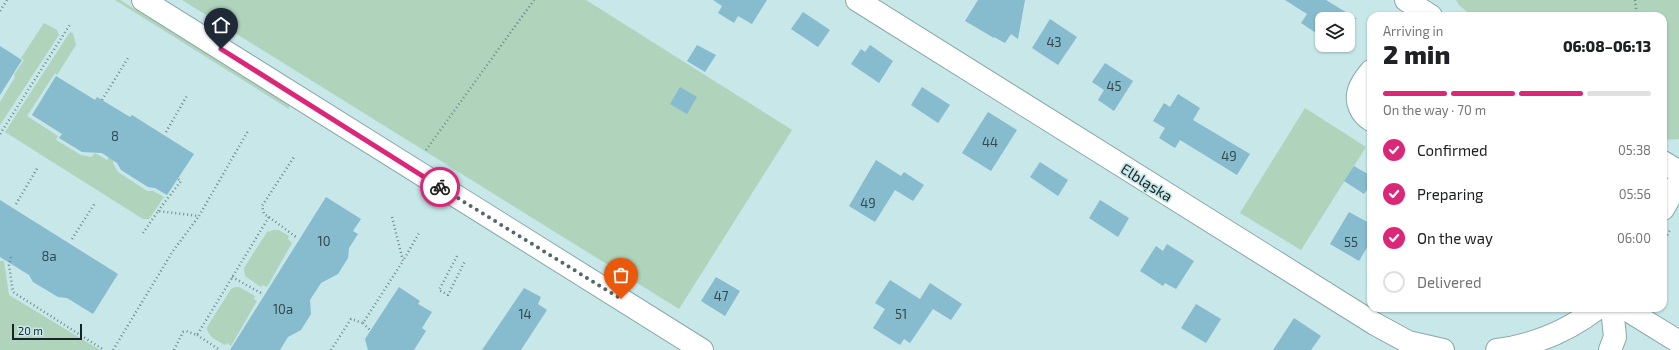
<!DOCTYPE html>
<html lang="en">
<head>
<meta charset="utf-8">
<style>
  :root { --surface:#fff; --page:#f2f2f2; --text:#202124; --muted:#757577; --line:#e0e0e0; --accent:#db2777 }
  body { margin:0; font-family:"Exo 2",sans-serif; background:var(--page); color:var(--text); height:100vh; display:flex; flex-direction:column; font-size:15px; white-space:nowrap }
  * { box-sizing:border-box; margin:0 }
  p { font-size:13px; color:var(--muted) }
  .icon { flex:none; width:22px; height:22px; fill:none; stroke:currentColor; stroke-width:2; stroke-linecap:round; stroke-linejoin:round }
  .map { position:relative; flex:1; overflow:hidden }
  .panel { position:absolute; left:1367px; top:12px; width:300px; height:300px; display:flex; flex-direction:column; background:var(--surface); border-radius:12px; box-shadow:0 1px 3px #0004 }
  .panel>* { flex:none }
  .tools { position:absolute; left:1315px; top:12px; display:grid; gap:8px }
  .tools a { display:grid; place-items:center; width:40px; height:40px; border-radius:8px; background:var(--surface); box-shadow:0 1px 3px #0004; font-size:20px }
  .scale { position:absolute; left:12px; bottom:10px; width:70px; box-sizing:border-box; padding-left:4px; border:2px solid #172324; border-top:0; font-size:11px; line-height:14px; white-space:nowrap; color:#172324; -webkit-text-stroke:3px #c7e7e9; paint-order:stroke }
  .pin { position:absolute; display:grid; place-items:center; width:34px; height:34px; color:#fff; margin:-41px -17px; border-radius:50% 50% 50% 0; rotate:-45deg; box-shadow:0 0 4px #0007 }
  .pin .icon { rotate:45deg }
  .courier { position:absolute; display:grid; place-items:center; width:40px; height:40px; margin:-20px; border:3px solid #db2777; border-radius:50%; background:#fff; color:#222; box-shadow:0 1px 5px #0007 }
  .summary em { font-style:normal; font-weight:800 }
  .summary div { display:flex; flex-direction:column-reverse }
  .summary { display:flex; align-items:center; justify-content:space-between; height:68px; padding:0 16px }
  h1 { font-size:26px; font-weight:800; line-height:30px }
  .bar { display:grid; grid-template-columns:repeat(4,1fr); gap:6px 4px; align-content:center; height:48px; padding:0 16px }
  .bar i { height:5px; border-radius:3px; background:var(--line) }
  .bar .active { background:var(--accent) }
  .bar p { grid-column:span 4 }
  ol { padding:0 16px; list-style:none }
  li { display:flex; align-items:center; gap:12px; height:44px }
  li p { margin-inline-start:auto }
  li .icon { padding:4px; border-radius:50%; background:var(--accent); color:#fff; stroke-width:4 }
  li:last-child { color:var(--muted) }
  li i { width:22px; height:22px; border:2px solid var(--line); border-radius:50% }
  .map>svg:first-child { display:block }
  .green { fill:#b0d3bb }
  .building { fill:#87bbce }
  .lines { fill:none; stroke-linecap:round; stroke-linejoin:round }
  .minor-casing { stroke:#89a7a9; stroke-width:24 }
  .path { stroke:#738a8c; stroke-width:2.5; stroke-dasharray:1 3; stroke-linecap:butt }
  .minor { stroke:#fff; stroke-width:22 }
  .done { stroke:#556869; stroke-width:4; stroke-dasharray:0 7.2 }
  .route { stroke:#db2777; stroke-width:5 }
  .labels { text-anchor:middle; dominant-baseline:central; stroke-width:3.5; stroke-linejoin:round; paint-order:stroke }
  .number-label { font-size:13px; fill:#33494e }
  .street-label { font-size:15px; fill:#172324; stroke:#c7e7e9 }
</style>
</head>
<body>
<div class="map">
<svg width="1679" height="350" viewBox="0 0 1679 350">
  <rect width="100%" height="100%" fill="#c7e7e9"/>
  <!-- green -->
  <g class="green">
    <path d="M115,0H120L289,105V109Z"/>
    <path d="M182,0H586L792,130L679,309Z"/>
    <path d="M1456,0H1679V139L1663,140V16H1472L1459,5Z"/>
    <path d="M44,23L57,30L59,35L0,125V102L15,77L14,75L24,60L21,58Z"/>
    <path d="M70,32L73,33L76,45L57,75L55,73L27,116L58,136L56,140L81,155L91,157L95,153L107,160L109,156L114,159L113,163L118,172L147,191H153L164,197L149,219H143L5,132Z"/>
    <path d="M1305,108L1366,147L1301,250L1240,213Z"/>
    <path d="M274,230H279L289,236L288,239L292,243L267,287L263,285L261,287L245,276L244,268L267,232Z"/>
    <path d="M0,261H4L9,295L100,350H0Z"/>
    <path d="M235,287H239L255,296L254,299L257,301L231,346L227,343L225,345C217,340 207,337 207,327L231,289Z"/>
  </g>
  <!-- building -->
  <g class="building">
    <path d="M713,0H767L752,24L738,16L734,23L718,13L722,6Z"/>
    <path d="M978,0H1025L1018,39L1011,34L1005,43L994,37V38L965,21Z"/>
    <path d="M1285,0H1326L1357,19H1322V37L1301,23L1307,14Z"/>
    <path d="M803,12L830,30L818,47L791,29Z"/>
    <path d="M1050,19L1077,37L1058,65L1032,48Z"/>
    <path d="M697,45L716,55L705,72L687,61Z"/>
    <path d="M870,45L893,61L879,83L851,64L861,49L865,52Z"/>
    <path d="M0,46L22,60L0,95Z"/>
    <path d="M1105,63L1133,81L1114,111L1098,100L1104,90L1092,82Z"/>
    <path d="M56,76L95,100L97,97L130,117L132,115L194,154L167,195L155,188L148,187L121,170L117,163L102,153L82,152L59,138L62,134L32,115Z"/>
    <path d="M680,87L697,97L687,114L670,104Z"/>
    <path d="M922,87L950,105L938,123L911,105Z"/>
    <path d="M1178,94L1200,108L1193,120L1250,154L1237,175L1180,140L1175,148L1159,138L1165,128L1153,121L1164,103L1170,107Z"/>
    <path d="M988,112L1017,130L991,171L962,153Z"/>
    <path d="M876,160L901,176L904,172L924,185L913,201L895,190L875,222L849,206Z"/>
    <path d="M1040,162L1068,180L1058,196L1030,177Z"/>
    <path d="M1354,166L1371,176V184L1364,194L1344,181Z"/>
    <path d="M326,197L361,219L353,231L358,234L349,248L348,258L338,274L321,283L310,300L311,314L301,330L288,337L280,350H230Z"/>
    <path d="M0,200L118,274L93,314L67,298L58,297L33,282L29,275L0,257Z"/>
    <path d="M1100,200L1129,218L1118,237L1089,218Z"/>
    <path d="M1349,212L1371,224V241L1359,261L1330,244Z"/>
    <path d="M1167,244L1194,261L1176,289L1165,283L1163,286L1140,271L1156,246L1163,251Z"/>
    <path d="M716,277L740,291L725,316L701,301Z"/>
    <path d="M890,280L920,299L930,283L962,304L951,320L933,309L910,343L904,339L900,345L873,328L885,309L875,303Z"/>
    <path d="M399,287L420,301L418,304L432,312L422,328L426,331L414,350H368L365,339Z"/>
    <path d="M524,288L541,297L538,304L547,310L521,350H482Z"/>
    <path d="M1196,304L1221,319L1206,343L1181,328Z"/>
    <path d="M1294,318L1321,336L1311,350H1273Z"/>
  </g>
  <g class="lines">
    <defs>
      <g id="minor">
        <path d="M143,0L702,350"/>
        <path d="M857,0L1375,324L1408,342L1443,350"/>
        <path d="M1406,0L1431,16"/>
        <path d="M1371,71C1367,76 1361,83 1359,90C1355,102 1361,114 1371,120"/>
        <path d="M1663,162L1679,172"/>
        <path d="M1663,209L1679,181"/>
        <path d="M1624,308L1679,342"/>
        <path d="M1497,350C1535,345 1568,331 1598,308"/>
        <path d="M1610,350L1615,337L1612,308"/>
      </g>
    </defs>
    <!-- minor casing -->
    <use href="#minor" class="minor-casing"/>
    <!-- path -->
    <g class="path">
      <path d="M1635,0L1637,16"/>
      <path d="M0,11L7,0"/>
      <path d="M102,100L128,58"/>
      <path d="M166,132L188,94"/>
      <path d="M0,134L71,23"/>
      <path d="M426,150L534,0"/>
      <path d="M16,204L38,167"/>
      <path d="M158,211L181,181L178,179"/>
      <path d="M269,217L296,237"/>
      <path d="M392,217L403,261L419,233"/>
      <path d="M143,233L158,211L199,216L248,131"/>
      <path d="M72,239L95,203"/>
      <path d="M1663,242L1670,230"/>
      <path d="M457,256L439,290L448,295L465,261"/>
      <path d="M11,257L9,265L13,292L104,350"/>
      <path d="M232,277L261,293"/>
      <path d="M363,323L370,330"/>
      <path d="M197,335L220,350"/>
      <path d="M113,350L173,251L199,216"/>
      <path d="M174,350L183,332L186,331L197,335L269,217L264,214L262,206L294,157"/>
      <path d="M331,350L351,319L363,323L403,261"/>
    </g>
    <!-- minor -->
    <use href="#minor" class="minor"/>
  </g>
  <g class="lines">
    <!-- done -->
    <path class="done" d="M440,187L621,299"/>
    <!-- route -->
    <path class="route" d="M221,49L440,187"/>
  </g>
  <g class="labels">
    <!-- number labels -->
    <g class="number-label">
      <text x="1054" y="42">43</text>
      <text x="1114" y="86">45</text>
      <text x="115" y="136">8</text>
      <text x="990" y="142">44</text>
      <text x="1229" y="156">49</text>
      <text x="868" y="203">49</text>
      <text x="324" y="241">10</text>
      <text x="1351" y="242">55</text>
      <text x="49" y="256">8a</text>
      <text x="721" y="296">47</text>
      <text x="283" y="309">10a</text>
      <text x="525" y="314">14</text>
      <text x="901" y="314">51</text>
    </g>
    <!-- street labels -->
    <g class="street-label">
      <text transform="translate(1147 182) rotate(32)">Elbląska</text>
    </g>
  </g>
</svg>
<div class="tools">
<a><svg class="icon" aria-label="layers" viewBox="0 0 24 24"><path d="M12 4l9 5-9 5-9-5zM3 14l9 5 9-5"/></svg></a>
</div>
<div class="scale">20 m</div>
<div class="pin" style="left:621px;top:299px;background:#ea580c"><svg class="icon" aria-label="bag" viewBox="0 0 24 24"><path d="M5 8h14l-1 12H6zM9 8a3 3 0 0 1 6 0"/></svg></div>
<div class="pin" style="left:221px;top:49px;background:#1f2937"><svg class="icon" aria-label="home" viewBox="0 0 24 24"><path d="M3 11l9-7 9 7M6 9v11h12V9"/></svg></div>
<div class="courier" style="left:440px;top:187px"><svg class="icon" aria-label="bike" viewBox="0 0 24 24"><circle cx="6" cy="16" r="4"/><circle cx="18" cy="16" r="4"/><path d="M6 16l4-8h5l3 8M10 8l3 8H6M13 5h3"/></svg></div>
<section class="panel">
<div class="summary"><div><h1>2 min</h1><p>Arriving in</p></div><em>06:08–06:13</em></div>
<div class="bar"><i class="active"></i><i class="active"></i><i class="active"></i><i></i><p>On the way · 70 m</p></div>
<ol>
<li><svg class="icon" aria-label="check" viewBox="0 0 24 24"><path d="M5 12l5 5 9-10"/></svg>Confirmed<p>05:38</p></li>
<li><svg class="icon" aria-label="check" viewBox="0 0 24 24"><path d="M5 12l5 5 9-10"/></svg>Preparing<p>05:56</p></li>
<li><svg class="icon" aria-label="check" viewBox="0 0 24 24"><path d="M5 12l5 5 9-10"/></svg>On the way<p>06:00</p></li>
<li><i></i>Delivered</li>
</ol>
</section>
</div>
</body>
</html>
